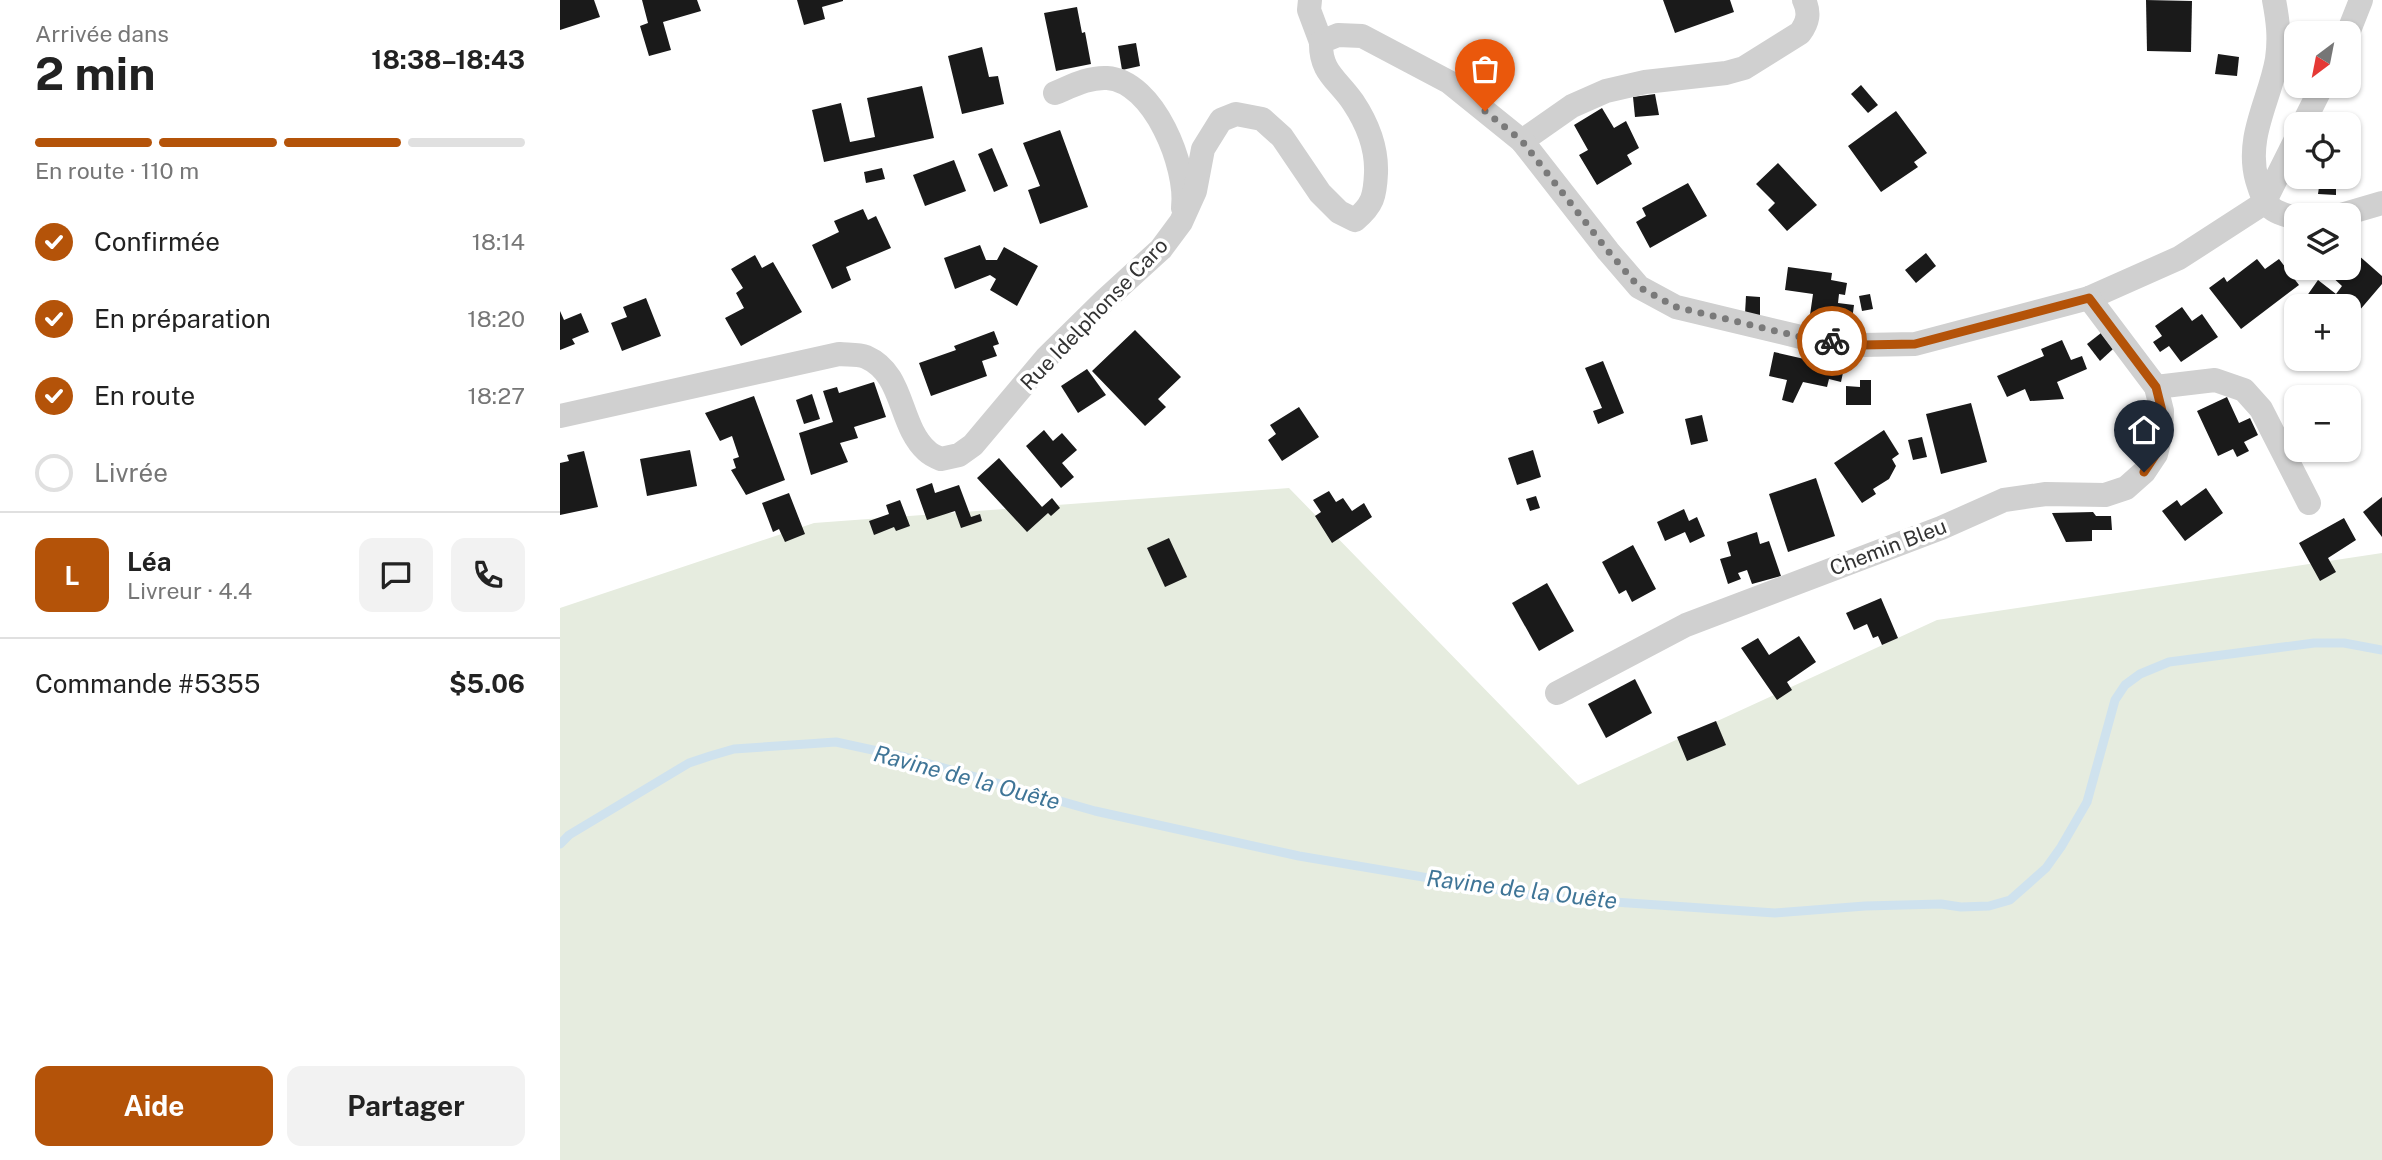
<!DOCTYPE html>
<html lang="fr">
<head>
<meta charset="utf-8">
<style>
  :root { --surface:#fff; --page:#f2f2f2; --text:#222; --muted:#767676; --line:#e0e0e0; --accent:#b45309 }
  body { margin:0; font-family:"Public Sans",sans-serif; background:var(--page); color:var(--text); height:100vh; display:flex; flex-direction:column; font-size:26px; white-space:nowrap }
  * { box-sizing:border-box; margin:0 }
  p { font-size:23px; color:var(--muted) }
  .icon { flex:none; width:38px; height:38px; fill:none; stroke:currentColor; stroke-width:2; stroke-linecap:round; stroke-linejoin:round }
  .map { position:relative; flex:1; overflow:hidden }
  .drawer { display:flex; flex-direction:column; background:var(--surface); width:560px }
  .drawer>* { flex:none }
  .needle { width:46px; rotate:212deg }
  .tools { position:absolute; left:1724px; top:21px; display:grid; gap:14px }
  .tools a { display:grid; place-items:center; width:77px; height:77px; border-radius:14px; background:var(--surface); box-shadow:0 2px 5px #0004; font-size:35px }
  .pin { position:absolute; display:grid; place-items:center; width:60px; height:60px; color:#fff; margin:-72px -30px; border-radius:50% 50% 50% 0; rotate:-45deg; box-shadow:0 0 7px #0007 }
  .pin .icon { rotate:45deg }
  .courier { position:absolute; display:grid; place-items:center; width:70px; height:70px; margin:-35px; border:5px solid #b45309; border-radius:50%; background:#fff; color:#222; box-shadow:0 2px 9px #0007 }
  .summary em { font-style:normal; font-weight:700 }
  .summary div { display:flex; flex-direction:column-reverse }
  .summary { display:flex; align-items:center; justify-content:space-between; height:119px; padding:0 35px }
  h1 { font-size:46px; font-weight:700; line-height:52px }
  .bar { display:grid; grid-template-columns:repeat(4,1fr); gap:10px 7px; align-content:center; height:84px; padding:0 35px }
  .bar i { height:9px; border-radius:5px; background:var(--line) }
  .bar .current { background:var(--accent) }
  .bar p { grid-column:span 4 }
  .line { display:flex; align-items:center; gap:18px; padding:0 35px; border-top:2px solid var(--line) }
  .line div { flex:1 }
  .round { display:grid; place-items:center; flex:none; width:74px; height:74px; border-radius:14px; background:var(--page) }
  ol { padding:0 35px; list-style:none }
  li { display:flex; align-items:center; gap:21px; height:77px }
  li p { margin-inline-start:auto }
  li .icon { padding:7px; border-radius:50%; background:var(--accent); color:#fff; stroke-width:4 }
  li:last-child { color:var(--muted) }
  li i { width:38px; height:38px; border:4px solid var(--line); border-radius:50% }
  .button { display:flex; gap:14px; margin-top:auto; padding:14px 35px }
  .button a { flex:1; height:80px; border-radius:14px; background:var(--accent); color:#fff; font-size:28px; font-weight:700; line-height:80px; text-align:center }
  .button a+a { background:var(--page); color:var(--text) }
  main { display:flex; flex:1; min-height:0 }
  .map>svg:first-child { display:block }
  .green { fill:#e6ecdf }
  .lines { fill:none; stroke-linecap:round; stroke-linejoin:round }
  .stream { stroke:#cfe2ee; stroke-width:9 }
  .building { fill:#1a1a1a }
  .minor { stroke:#d0d0d0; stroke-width:24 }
  .done { stroke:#7a7a7a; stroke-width:7; stroke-dasharray:0 12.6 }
  .route { stroke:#b45309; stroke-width:9 }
  .labels { text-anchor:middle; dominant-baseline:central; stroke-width:7; stroke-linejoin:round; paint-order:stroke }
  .street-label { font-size:21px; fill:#333; stroke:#fff }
  .water-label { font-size:23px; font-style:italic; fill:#3f7597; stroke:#fff }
</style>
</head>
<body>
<main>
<section class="drawer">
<div class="summary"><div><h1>2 min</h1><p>Arrivée dans</p></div><em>18:38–18:43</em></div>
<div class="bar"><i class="current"></i><i class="current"></i><i class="current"></i><i></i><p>En route · 110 m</p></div>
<ol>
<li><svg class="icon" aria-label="check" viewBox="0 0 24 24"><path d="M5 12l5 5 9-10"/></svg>Confirmée<p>18:14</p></li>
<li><svg class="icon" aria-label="check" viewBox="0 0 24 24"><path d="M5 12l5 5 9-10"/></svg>En préparation<p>18:20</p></li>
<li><svg class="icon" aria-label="check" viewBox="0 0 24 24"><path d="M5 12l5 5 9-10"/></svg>En route<p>18:27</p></li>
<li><i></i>Livrée</li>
</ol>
<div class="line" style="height:126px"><b class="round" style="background:var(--accent);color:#fff">L</b><div><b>Léa</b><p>Livreur · 4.4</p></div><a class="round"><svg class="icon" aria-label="chat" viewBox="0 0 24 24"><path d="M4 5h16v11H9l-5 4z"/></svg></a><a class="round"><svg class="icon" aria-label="phone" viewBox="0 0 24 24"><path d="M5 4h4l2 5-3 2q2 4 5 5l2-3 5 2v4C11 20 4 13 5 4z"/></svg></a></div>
<div class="line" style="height:91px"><div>Commande #5355</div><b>$5.06</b></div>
<div class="button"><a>Aide</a><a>Partager</a></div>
</section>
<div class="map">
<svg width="1822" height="1160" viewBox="0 0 1822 1160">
  <rect width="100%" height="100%" fill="#fff"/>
  <!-- green -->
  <path class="green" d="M729,488L1018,785L1377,620L1822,553V1160H0V608L254,523Z"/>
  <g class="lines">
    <!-- stream -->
    <path class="stream" d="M0,844L9,835L129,763L150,756L174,749L276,742L345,757L535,811L739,856L981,897L1215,913L1305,906L1381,904L1401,907L1429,906L1450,900L1486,868L1501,847L1527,802L1555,700L1565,685L1580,674L1609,662L1754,643H1784L1822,650"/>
  </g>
  <!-- building -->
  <g class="building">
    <path d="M0,0H34L40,17L0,30Z"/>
    <path d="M82,0H137L141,11L103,22L111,50L89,56L80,26L88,23Z"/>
    <path d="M237,0H283V1L262,7L265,19L244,25Z"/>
    <path d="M1103,0H1170L1174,12L1115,33Z"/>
    <path d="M1586,0L1632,1L1631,52L1587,51Z"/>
    <path d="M517,7L522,33L525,32L531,64L496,71L484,13Z"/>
    <path d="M576,43L580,66L562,70L558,46Z"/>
    <path d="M422,47L429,77L438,76L444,104L402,114L388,56Z"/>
    <path d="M1658,54L1679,57L1677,76L1655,74Z"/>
    <path d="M1301,85L1318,105L1308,113L1291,94Z"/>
    <path d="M362,86L374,138L264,162L252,110L281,103L290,142L315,137L307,98Z"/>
    <path d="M1095,94L1099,115L1075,117L1073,97Z"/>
    <path d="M1042,108L1054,128L1066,121L1079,148L1067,155L1072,164L1037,185L1019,155L1028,150L1014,125Z"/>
    <path d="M1336,111L1367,153L1354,162L1358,167L1321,192L1288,146Z"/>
    <path d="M500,130L528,207L480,224L468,190L480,186L463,143Z"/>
    <path d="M432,148L448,186L434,192L418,154Z"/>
    <path d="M394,160L406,191L365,206L353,175Z"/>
    <path d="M1218,163L1257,205L1227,231L1208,210L1215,203L1196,184Z"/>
    <path d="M322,168L325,179L306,183L304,172Z"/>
    <path d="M1760,180H1776V195L1758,194Z"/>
    <path d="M1128,183L1147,216L1090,248L1076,222L1086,216L1082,208Z"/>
    <path d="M303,209L308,220L316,216L331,248L286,267L291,280L272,289L252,245L279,232L274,221Z"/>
    <path d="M420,245L426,260H437L444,247L478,266L457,306L430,290L436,279L430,275L395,289L384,258Z"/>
    <path d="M1788,251L1795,257L1797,254L1822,276V284L1793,318L1788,314V306H1753L1744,300L1758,280L1776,294L1782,286L1770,275L1776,268H1788Z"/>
    <path d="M1366,253L1376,266L1356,283L1345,270Z"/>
    <path d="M195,255L202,268L213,262L242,312L181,346L165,318L184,308L176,293L183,288L171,269Z"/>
    <path d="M1697,259L1705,269L1719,259L1739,285L1681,329L1649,288L1664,277L1667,282Z"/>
    <path d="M1228,267L1272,273L1271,280L1287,283L1285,295L1279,294L1278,303L1294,305L1292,320L1278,318L1277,324L1264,322L1265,317L1250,315L1253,294L1225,290Z"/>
    <path d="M1310,294L1313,309L1302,311L1299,296Z"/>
    <path d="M1186,296L1200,297V316L1185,314Z"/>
    <path d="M86,298L101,336L62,351L51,323L67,317L63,307Z"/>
    <path d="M1622,307L1632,321L1642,314L1658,337L1621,362L1609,346L1600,352L1593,342L1602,336L1595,326Z"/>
    <path d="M0,311L4,320L21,313L29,332L12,339L15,344L0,350Z"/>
    <path d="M575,330L621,377L598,399L606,407L585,426L532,371Z"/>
    <path d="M434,331L439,344L433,346L437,356L422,361L427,376L371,396L359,363L396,350L394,346Z"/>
    <path d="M1541,333L1553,349L1540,361L1527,344Z"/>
    <path d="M1502,340L1511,360L1522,356L1527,369L1497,382L1504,399L1470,401L1465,389L1447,397L1437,376L1484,356L1481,349Z"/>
    <path d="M1214,352L1284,368L1281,382L1269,379L1267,387L1243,382L1233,403L1222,400L1227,380L1209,376Z"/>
    <path d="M1043,361L1064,413L1038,424L1033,411L1042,408L1025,368Z"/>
    <path d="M527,369L546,395L518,413L501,386Z"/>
    <path d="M1300,380H1311V405H1286V386L1300,387Z"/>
    <path d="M314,382L326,417L294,427L298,438L280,443L288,462L251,475L239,433L273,422L263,391L277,387L279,393Z"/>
    <path d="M252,394L260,419L244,424L236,400Z"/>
    <path d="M194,396L225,480L186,495L171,470L176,468L173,459L179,457L172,436L160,441L145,413Z"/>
    <path d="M1667,397L1679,423L1690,418L1698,435L1684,442L1689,451L1677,457L1673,449L1658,456L1637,411Z"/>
    <path d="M1411,403L1427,462L1381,474L1366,414Z"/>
    <path d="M739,407L759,437L722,461L708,440L716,434L710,425Z"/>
    <path d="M1142,415L1148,441L1131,445L1125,419Z"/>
    <path d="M484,430L493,441L502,433L517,450L502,463L514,477L501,488L466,446Z"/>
    <path d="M1324,430L1339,454L1332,459L1336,466L1329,479L1313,489L1316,494L1302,503L1274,463Z"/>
    <path d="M1362,437L1367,457L1353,460L1348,440Z"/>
    <path d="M130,450L137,486L87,496L80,459Z"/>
    <path d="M973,450L981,477L957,485L948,458Z"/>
    <path d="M24,451L38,507L0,515V463L9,461L7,455Z"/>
    <path d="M439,458L482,507L492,498L500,508L491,516L488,513L467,532L417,478Z"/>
    <path d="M1256,478L1275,536L1228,552L1209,494Z"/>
    <path d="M372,483L375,493L399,485L411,517L420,514L422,521L401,528L395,511L367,520L356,489Z"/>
    <path d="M1646,488L1663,513L1625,541L1602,511L1617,500L1621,506Z"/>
    <path d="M769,491L776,502L783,498L792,511L804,503L812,517L772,543L755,516L761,512L753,500Z"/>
    <path d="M229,493L245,534L225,542L219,529L213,532L202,503Z"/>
    <path d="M976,496L980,508L970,511L966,499Z"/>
    <path d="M1822,497V537L1803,512Z"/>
    <path d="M340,500L350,526L336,531L334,527L314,535L309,521L329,514L326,505Z"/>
    <path d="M1124,509L1129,521L1137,517L1145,536L1130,543L1125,532L1105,541L1097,522Z"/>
    <path d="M1533,512L1536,516H1551L1552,530H1532V541L1506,542L1492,513Z"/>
    <path d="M1784,518L1796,540L1768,558L1776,572L1760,581L1739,543Z"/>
    <path d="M1197,532L1200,544L1209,541L1221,576L1192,584L1187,570L1178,573L1181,579L1168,584L1160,559L1171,556L1167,542Z"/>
    <path d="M609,538L627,577L605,587L587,548Z"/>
    <path d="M1073,545L1096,589L1072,602L1066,590L1059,594L1042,562Z"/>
    <path d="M987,583L1014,631L979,651L952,603Z"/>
    <path d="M1321,598L1338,638L1322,645L1318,636L1313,638L1307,624L1294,630L1286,613Z"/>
    <path d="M1239,636L1256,662L1227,682L1232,690L1217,700L1181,648L1198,638L1209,655Z"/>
    <path d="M1075,679L1092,713L1046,738L1028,704Z"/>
    <path d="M1156,721L1166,745L1127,761L1117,737Z"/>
  </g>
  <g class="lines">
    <!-- minor -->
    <g class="minor">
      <path d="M750,0L749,10L761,42"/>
      <path d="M1714,0C1718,21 1720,38 1717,59C1710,100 1685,137 1697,180C1705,206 1708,211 1736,218"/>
      <path d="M1788,33L1801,0"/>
      <path d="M495,93C512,86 528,77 547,78C594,81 628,167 623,208"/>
      <path d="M1743,124L1762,86"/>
      <path d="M962,141L1012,106L1046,91L1085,82L1166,73L1184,68L1240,33C1248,22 1250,13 1244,0"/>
      <path d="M1781,215L1822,203"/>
      <path d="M1596,387L1655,380L1684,390L1701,409L1749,503"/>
      <path d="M0,416L279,354C287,355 298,354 306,357C345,374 338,425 367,451C370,454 376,457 381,459L399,455L413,445L487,357L545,300L601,249L621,222L635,191L643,149L661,120L676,114L702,119L722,137L760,193L779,212L795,220C813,205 815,196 816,173C817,147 807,123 793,102C777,79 760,72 761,42L778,35L802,36L889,82L962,141L1048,251L1079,287L1116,307L1245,338L1302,345L1355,344L1529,298L1619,258L1704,203L1736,139"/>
      <path d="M997,693L1126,625L1381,528L1444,500L1486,494L1545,495L1566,488L1584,472L1596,454L1601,434L1602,411L1596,387L1529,298"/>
    </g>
  </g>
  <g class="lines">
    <!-- done -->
    <path class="done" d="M925,111L962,141L1048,251L1079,287L1116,307L1245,338L1272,341"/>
    <!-- route -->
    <path class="route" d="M1272,341L1302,345L1355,344L1529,298L1596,387L1602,411L1601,434L1596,454L1584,472"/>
  </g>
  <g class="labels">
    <!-- street labels -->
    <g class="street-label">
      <text transform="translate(534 314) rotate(-46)">Rue Idelphonse Caro</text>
      <text transform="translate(1328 547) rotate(-21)">Chemin Bleu</text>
    </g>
    <!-- water labels -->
    <g class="water-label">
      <text transform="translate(407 777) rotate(15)">Ravine de la Ouête</text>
      <text transform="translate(962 889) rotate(7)">Ravine de la Ouête</text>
    </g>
  </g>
</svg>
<div class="tools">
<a><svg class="needle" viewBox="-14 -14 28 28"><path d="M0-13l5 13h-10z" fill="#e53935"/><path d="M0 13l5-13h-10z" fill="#767676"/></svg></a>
<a><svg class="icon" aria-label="locate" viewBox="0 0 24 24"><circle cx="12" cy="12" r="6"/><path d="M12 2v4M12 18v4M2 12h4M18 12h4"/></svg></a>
<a><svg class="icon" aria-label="layers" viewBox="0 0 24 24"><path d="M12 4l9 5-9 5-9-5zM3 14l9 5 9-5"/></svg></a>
<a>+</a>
<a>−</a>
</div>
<div class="pin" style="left:925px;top:111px;background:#ea580c"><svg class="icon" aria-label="bag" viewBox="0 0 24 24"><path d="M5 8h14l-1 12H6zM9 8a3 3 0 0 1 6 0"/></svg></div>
<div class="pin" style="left:1584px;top:472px;background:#1f2937"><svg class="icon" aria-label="home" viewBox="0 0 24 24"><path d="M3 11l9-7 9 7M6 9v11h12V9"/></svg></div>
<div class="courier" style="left:1272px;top:341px"><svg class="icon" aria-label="bike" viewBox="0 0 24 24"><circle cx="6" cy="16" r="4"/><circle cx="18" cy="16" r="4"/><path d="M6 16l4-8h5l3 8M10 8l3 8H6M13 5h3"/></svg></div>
</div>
</main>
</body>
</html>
